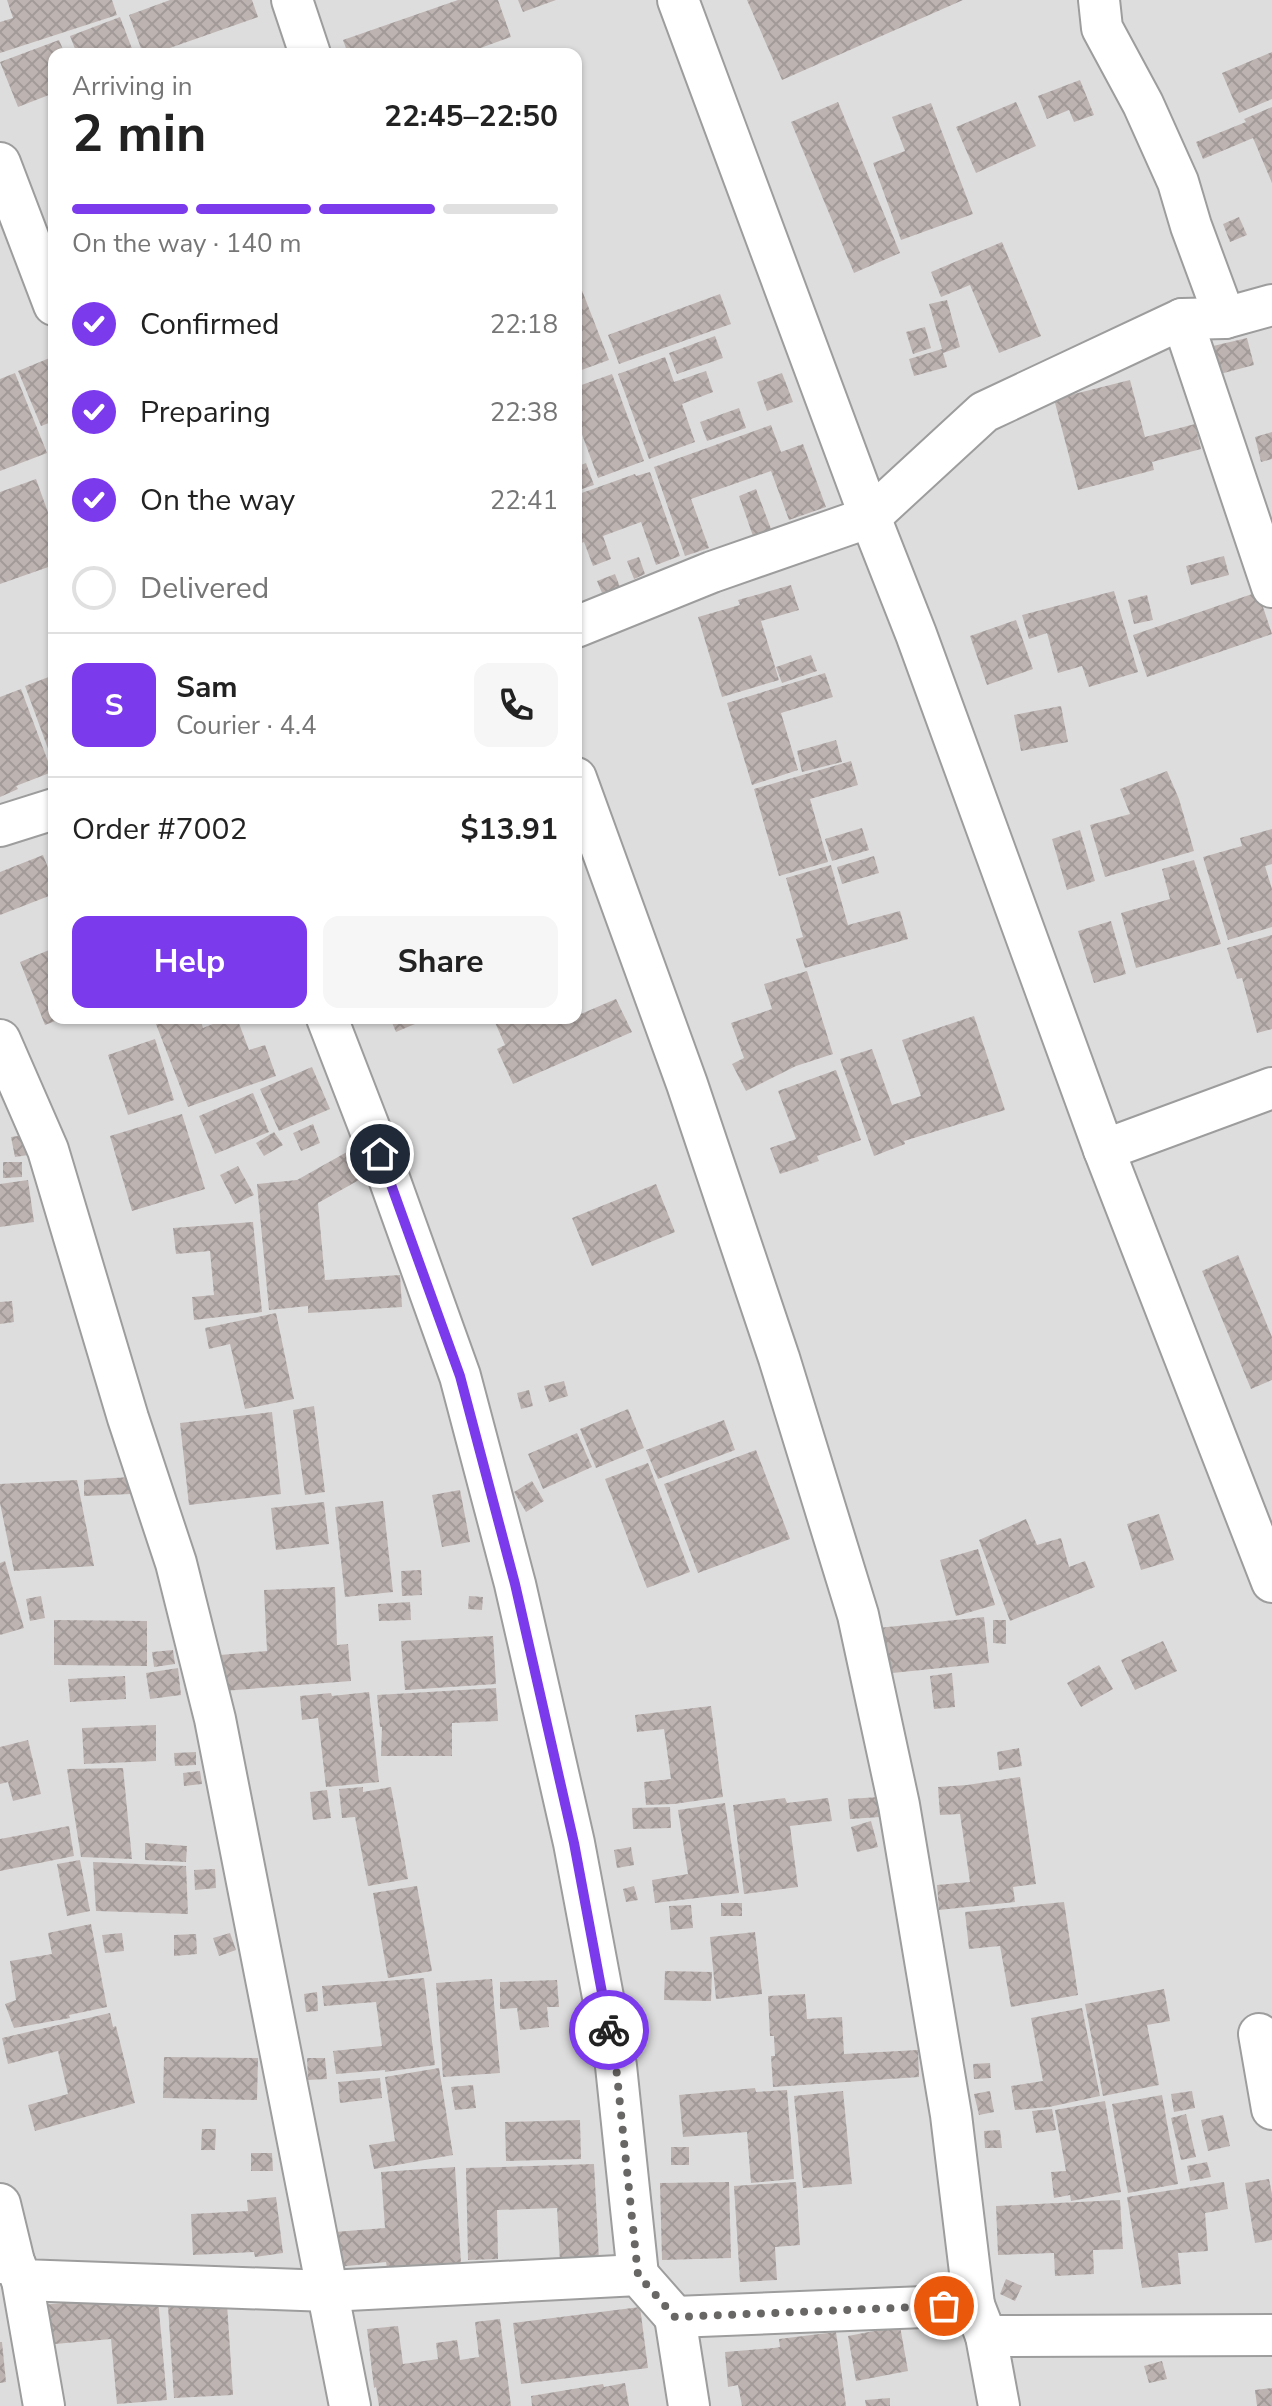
<!DOCTYPE html>
<html lang="en">
<head>
<meta charset="utf-8">
<style>
  :root { --surface:#fff; --page:#f6f6f6; --text:#222; --muted:#767676; --line:#e0e0e0; --accent:#7c3aed }
  body { margin:0; font-family:"Nunito Sans",sans-serif; background:var(--page); color:var(--text); height:100vh; display:flex; flex-direction:column; font-size:30px; white-space:nowrap }
  * { box-sizing:border-box; margin:0 }
  p { font-size:26px; color:var(--muted) }
  .icon { flex:none; width:44px; height:44px; fill:none; stroke:currentColor; stroke-width:2; stroke-linecap:round; stroke-linejoin:round }
  .map { position:relative; flex:1; overflow:hidden }
  .details { position:absolute; left:48px; top:48px; width:534px; height:976px; display:flex; flex-direction:column; background:var(--surface); border-radius:16px; box-shadow:0 2px 6px #0004 }
  .details>* { flex:none }
  .pin { position:absolute; display:grid; place-items:center; width:68px; height:68px; color:#fff; margin:-34px; border:4px solid #fff; border-radius:50%; box-shadow:0 2px 8px #0007 }
  .courier { position:absolute; display:grid; place-items:center; width:80px; height:80px; margin:-40px; border:6px solid #7c3aed; border-radius:50%; background:#fff; color:#222; box-shadow:0 2px 10px #0007 }
  .summary em { font-style:normal; font-weight:700 }
  .summary div { display:flex; flex-direction:column-reverse }
  .summary { display:flex; align-items:center; justify-content:space-between; height:136px; padding:0 24px }
  h1 { font-size:52px; font-weight:700; line-height:60px }
  .bar { display:grid; grid-template-columns:repeat(4,1fr); gap:12px 8px; align-content:center; height:96px; padding:0 24px }
  .bar i { height:10px; border-radius:6px; background:var(--line) }
  .bar .current { background:var(--accent) }
  .bar p { grid-column:span 4 }
  .line { display:flex; align-items:center; gap:20px; padding:0 24px; border-top:2px solid var(--line) }
  .line div { flex:1 }
  .round { display:grid; place-items:center; flex:none; width:84px; height:84px; border-radius:16px; background:var(--page) }
  ol { padding:0 24px; list-style:none }
  li { display:flex; align-items:center; gap:24px; height:88px }
  li p { margin-inline-start:auto }
  li .icon { padding:8px; border-radius:50%; background:var(--accent); color:#fff; stroke-width:4 }
  li:last-child { color:var(--muted) }
  li i { width:44px; height:44px; border:4px solid var(--line); border-radius:50% }
  .primary-button { display:flex; gap:16px; margin-top:auto; padding:16px 24px }
  .primary-button a { flex:1; height:92px; border-radius:16px; background:var(--accent); color:#fff; font-size:32px; font-weight:700; line-height:92px; text-align:center }
  .primary-button a+a { background:var(--page); color:var(--text) }
  .map>svg:first-child { display:block }
  .residential { fill:#deddde; fill-rule:evenodd }
  .building { fill:url(#building-cross-hatch) }
  .lines { fill:none; stroke-linecap:round; stroke-linejoin:round }
  .minor-casing { stroke:#9d9d9d; stroke-width:44 }
  .minor { stroke:#fff; stroke-width:40 }
  .done { stroke:#696766; stroke-width:8; stroke-dasharray:0 14.4 }
  .route { stroke:#7c3aed; stroke-width:10 }
</style>
</head>
<body>
<div class="map">
<svg width="1272" height="2406" viewBox="0 0 1272 2406">
  <defs>
    <pattern id="building-cross-hatch" width="8" height="8" patternUnits="userSpaceOnUse" patternTransform="scale(2)"><rect width="8" height="8" fill="#bdb4b1"/><path d="M0 0l8 8M0 8l8-8" fill="none" stroke="#a29a98"/></pattern>
  </defs>
  <rect width="100%" height="100%" fill="#f0ece8"/>
  <!-- residential -->
  <path class="residential" d="M0,0H1272V2406H0ZM54,54H576V1018H54Z"/>
  <!-- building -->
  <g class="building">
    <path d="M7,0H112L117,15L0,53V22L13,18Z"/>
    <path d="M170,0H252L258,17L164,50L166,54H143L129,15Z"/>
    <path d="M458,0H498L511,37L464,54H348L343,40Z"/>
    <path d="M518,0H556L523,12Z"/>
    <path d="M747,0H963L782,80Z"/>
    <path d="M120,17L134,54H77L70,36Z"/>
    <path d="M59,40L65,54H54V93L18,107L0,62Z"/>
    <path d="M1272,52V99L1239,113L1222,73Z"/>
    <path d="M1080,80L1094,115L1074,122L1069,110L1047,119L1038,96Z"/>
    <path d="M838,102L900,253L854,273L791,122Z"/>
    <path d="M1016,102L1036,146L976,173L956,127Z"/>
    <path d="M931,103L973,214L901,240L873,163L905,151L892,117Z"/>
    <path d="M1272,107V183L1253,138L1203,159L1196,142L1246,122L1244,119Z"/>
    <path d="M1239,217L1247,235L1230,242L1223,224Z"/>
    <path d="M1002,242L1041,336L999,353L970,285L941,297L931,272Z"/>
    <path d="M576,275L609,360L576,372Z"/>
    <path d="M720,294L731,324L619,364L608,335Z"/>
    <path d="M947,300L960,347L943,353L947,367L914,376L909,359L942,349L929,304Z"/>
    <path d="M925,327L931,348L913,354L906,332Z"/>
    <path d="M715,336L723,358L677,374L669,353Z"/>
    <path d="M1247,338L1254,365L1220,374L1213,346Z"/>
    <path d="M52,357L54,362V421L41,426L18,371Z"/>
    <path d="M665,357L674,382L706,371L713,392L682,404L695,442L649,459L618,374Z"/>
    <path d="M15,373L47,453L0,471V379Z"/>
    <path d="M782,373L793,402L767,411L757,382Z"/>
    <path d="M612,374L644,461L598,478L576,418V387Z"/>
    <path d="M1130,380L1145,437L1195,424L1201,449L1152,462L1154,470L1078,490L1054,399Z"/>
    <path d="M739,408L746,428L707,441L700,422Z"/>
    <path d="M771,425L781,452L803,444L826,507L789,520L771,471L691,499L709,548L685,556L654,467Z"/>
    <path d="M1272,432V459L1261,462L1255,437Z"/>
    <path d="M586,463L594,485L576,491V467Z"/>
    <path d="M650,472L680,556L656,565L641,522L603,536L611,559L593,566L584,542L576,545V495L635,474L636,476Z"/>
    <path d="M36,479L54,529V565L0,584V492Z"/>
    <path d="M756,489L771,529L753,536L739,496Z"/>
    <path d="M1224,556L1229,575L1191,585L1186,566Z"/>
    <path d="M639,557L645,574L634,579L627,561Z"/>
    <path d="M615,574L620,587L602,593L597,581Z"/>
    <path d="M791,585L799,610L761,621L779,680L722,697L698,617L740,605L738,600Z"/>
    <path d="M1114,591L1138,672L1089,687L1082,666L1058,673L1047,633L1029,639L1022,615Z"/>
    <path d="M1258,592L1272,634L1147,677L1133,635Z"/>
    <path d="M1147,595L1153,620L1134,624L1128,600Z"/>
    <path d="M1016,620L1033,669L987,685L970,636Z"/>
    <path d="M811,655L817,671L782,683L776,667Z"/>
    <path d="M825,673L833,697L781,713L798,770L752,785L727,703Z"/>
    <path d="M54,675V765L25,686Z"/>
    <path d="M21,689L52,772L16,786L18,789L0,797V697Z"/>
    <path d="M1061,706L1068,742L1021,751L1014,715Z"/>
    <path d="M836,740L842,762L802,772L797,751Z"/>
    <path d="M851,761L858,785L810,799L828,862L779,876L754,789Z"/>
    <path d="M1167,771L1179,799L1194,851L1105,877L1090,825L1130,814L1120,789Z"/>
    <path d="M862,828L869,850L832,861L825,839Z"/>
    <path d="M1272,829V864L1265,866L1272,889V927L1228,940L1203,857L1242,846L1240,838Z"/>
    <path d="M1080,830L1095,881L1067,890L1052,839Z"/>
    <path d="M43,855L54,883V894L0,915V872Z"/>
    <path d="M874,856L879,873L842,884L837,867Z"/>
    <path d="M1194,860L1221,944L1136,968L1121,913L1170,899L1162,869Z"/>
    <path d="M831,865L848,925L900,911L908,939L805,968L796,939L803,937L786,878Z"/>
    <path d="M1111,921L1126,974L1094,983L1078,931Z"/>
    <path d="M1272,935V1029L1257,1033L1242,978L1237,979L1227,948Z"/>
    <path d="M54,948V1018H63L45,1025L20,962Z"/>
    <path d="M807,971L833,1054L796,1066L746,1091L732,1064L744,1058L731,1023L772,1009L764,984Z"/>
    <path d="M616,999L632,1032L513,1084L497,1049L505,1045L493,1018H576V1016Z"/>
    <path d="M974,1016L1005,1110L904,1141L905,1144L874,1156L840,1059L872,1049L892,1105L921,1096L902,1040Z"/>
    <path d="M200,1018L203,1028L228,1018H237L249,1050L265,1045L276,1076L188,1107L154,1019Z"/>
    <path d="M390,1018H429L396,1032Z"/>
    <path d="M155,1039L174,1100L128,1115L108,1055Z"/>
    <path d="M312,1067L330,1109L279,1131L260,1089Z"/>
    <path d="M836,1070L861,1140L817,1156L819,1161L780,1174L770,1148L796,1139L778,1091Z"/>
    <path d="M253,1093L269,1132L215,1154L199,1116Z"/>
    <path d="M182,1114L205,1189L132,1211L110,1136Z"/>
    <path d="M313,1124L320,1143L301,1151L293,1133Z"/>
    <path d="M274,1132L283,1145L264,1156L256,1143Z"/>
    <path d="M32,1134L35,1154L15,1157L11,1137Z"/>
    <path d="M354,1148L368,1175L318,1203L325,1280L400,1275L402,1307L308,1313V1306L269,1310L257,1184L297,1180Z"/>
    <path d="M3,1162H22V1177L3,1178Z"/>
    <path d="M238,1166L254,1195L235,1204L220,1175Z"/>
    <path d="M28,1180L34,1222L0,1227V1184Z"/>
    <path d="M656,1184L675,1232L592,1266L572,1218Z"/>
    <path d="M253,1222L262,1312L194,1320L192,1297L214,1295L210,1251L176,1254L173,1228Z"/>
    <path d="M1238,1255L1272,1337V1380L1251,1389L1202,1271Z"/>
    <path d="M12,1301L14,1322L0,1324V1302Z"/>
    <path d="M276,1313L294,1399L245,1409L230,1344L209,1349L205,1328Z"/>
    <path d="M564,1381L568,1396L549,1402L544,1386Z"/>
    <path d="M529,1390L533,1406L521,1409L517,1393Z"/>
    <path d="M314,1406L325,1492L305,1495L293,1410Z"/>
    <path d="M628,1409L644,1448L596,1468L580,1429Z"/>
    <path d="M272,1412L281,1494L189,1505L180,1423Z"/>
    <path d="M724,1420L735,1450L658,1479L646,1450Z"/>
    <path d="M577,1433L592,1467L543,1489L528,1454Z"/>
    <path d="M756,1450L790,1539L698,1573L664,1484Z"/>
    <path d="M648,1463L690,1572L647,1588L605,1479Z"/>
    <path d="M130,1477L131,1494L84,1496V1480Z"/>
    <path d="M77,1480L94,1566L14,1571L0,1503V1484Z"/>
    <path d="M532,1481L544,1501L526,1512L514,1492Z"/>
    <path d="M460,1490L470,1542L442,1547L432,1495Z"/>
    <path d="M383,1501L393,1592L345,1597L335,1507Z"/>
    <path d="M324,1502L329,1544L276,1550L271,1508Z"/>
    <path d="M1159,1514L1174,1560L1141,1570L1127,1524Z"/>
    <path d="M1026,1519L1037,1545L1061,1538L1069,1567L1085,1561L1095,1587L1010,1621L979,1540Z"/>
    <path d="M978,1549L995,1605L956,1616L940,1560Z"/>
    <path d="M5,1561L24,1628L0,1635V1563Z"/>
    <path d="M421,1570L422,1595L402,1596L401,1571Z"/>
    <path d="M335,1587L337,1645L348,1644L351,1681L223,1691L220,1655L267,1651L264,1590Z"/>
    <path d="M41,1596L45,1618L30,1621L26,1599Z"/>
    <path d="M469,1596L483,1597L482,1610L468,1609Z"/>
    <path d="M410,1602L411,1620L379,1621L378,1604Z"/>
    <path d="M984,1617L989,1663L883,1674L878,1628Z"/>
    <path d="M54,1620L147,1621V1666L54,1665Z"/>
    <path d="M993,1620H1006V1644L993,1643Z"/>
    <path d="M493,1636L496,1684L405,1690L401,1641Z"/>
    <path d="M1163,1641L1177,1671L1135,1690L1121,1660Z"/>
    <path d="M173,1650L175,1664L154,1667L152,1652Z"/>
    <path d="M1099,1665L1113,1689L1081,1707L1067,1683Z"/>
    <path d="M178,1668L181,1695L150,1699L146,1673Z"/>
    <path d="M952,1673L955,1707L934,1709L930,1676Z"/>
    <path d="M125,1676L126,1699L70,1702L68,1679Z"/>
    <path d="M496,1688L498,1721L452,1723V1756H381L382,1727H380L377,1695Z"/>
    <path d="M369,1692L379,1782L326,1787L318,1718L302,1720L300,1696L331,1693L332,1696Z"/>
    <path d="M711,1706L723,1797L674,1804L646,1805L644,1782L671,1779L664,1729L637,1732L635,1715Z"/>
    <path d="M156,1725V1761L84,1764L82,1728Z"/>
    <path d="M28,1740L41,1794L13,1801L8,1782L0,1784V1747Z"/>
    <path d="M1019,1748L1022,1766L999,1770L997,1752Z"/>
    <path d="M196,1752V1765L175,1766L174,1753Z"/>
    <path d="M123,1768L132,1859L81,1857L67,1769Z"/>
    <path d="M200,1771L202,1784L184,1786L183,1773Z"/>
    <path d="M1020,1777L1036,1884L1013,1887L1015,1902L939,1910L937,1885L970,1882L960,1814L940,1815L938,1787L967,1785Z"/>
    <path d="M363,1787V1792L391,1787L408,1879L368,1886L355,1817L342,1818L339,1789Z"/>
    <path d="M327,1790L331,1818L313,1820L310,1792Z"/>
    <path d="M879,1797L880,1817L850,1819L848,1799Z"/>
    <path d="M785,1798L787,1803L828,1798L832,1821L790,1826L798,1887L744,1894L733,1805Z"/>
    <path d="M725,1803L739,1893L655,1903L652,1880L688,1874L678,1810Z"/>
    <path d="M670,1807L671,1828L633,1829L632,1808Z"/>
    <path d="M871,1821L878,1847L857,1852L851,1827Z"/>
    <path d="M69,1826L74,1856L0,1871V1839Z"/>
    <path d="M145,1843L187,1846L186,1862L145,1860Z"/>
    <path d="M631,1847L634,1865L617,1868L614,1850Z"/>
    <path d="M80,1860L90,1911L67,1916L57,1864Z"/>
    <path d="M93,1862L186,1866L188,1914L96,1911Z"/>
    <path d="M215,1869L216,1888L195,1890L194,1870Z"/>
    <path d="M417,1886L432,1971L388,1978L373,1893Z"/>
    <path d="M634,1886L638,1900L626,1902L623,1889Z"/>
    <path d="M1064,1902L1078,1995L1011,2007L1000,1946L969,1949L965,1912Z"/>
    <rect x="721" y="1903" width="21" height="13"/>
    <path d="M691,1905L693,1928L671,1930L669,1906Z"/>
    <path d="M91,1924L107,2007L69,2015L70,2018L14,2028L5,2004L16,2000L10,1961L52,1954L48,1933Z"/>
    <path d="M755,1932L762,1994L716,1999L710,1937Z"/>
    <path d="M122,1933L124,1951L105,1953L102,1935Z"/>
    <path d="M230,1933L236,1950L219,1956L213,1938Z"/>
    <path d="M196,1934L197,1954L174,1956V1935Z"/>
    <path d="M665,1971L712,1972L711,2001L664,2000Z"/>
    <path d="M424,1978L435,2065L385,2072V2070L336,2074L333,2051L382,2046L376,2002L324,2006L322,1986Z"/>
    <path d="M492,1979L500,2073L443,2077L436,1983Z"/>
    <path d="M557,1980L559,2007H547L549,2027L520,2030L517,2008L500,2009V1982Z"/>
    <path d="M1164,1989L1170,2021L1147,2025L1159,2085L1103,2096L1085,2004Z"/>
    <path d="M317,1992L318,2011L306,2012L304,1994Z"/>
    <path d="M805,1994L807,2019L842,2017L844,2054L918,2050L919,2077L773,2087L771,2056H775L774,2036H770L768,1996Z"/>
    <path d="M1082,2008L1100,2096L1049,2107L1015,2110L1011,2086L1043,2081L1031,2018Z"/>
    <path d="M110,2013L113,2027L116,2026L135,2103L35,2131L28,2105L68,2094L58,2051L8,2064L2,2038Z"/>
    <path d="M164,2057L258,2058L257,2100L163,2098Z"/>
    <path d="M307,2058H325L327,2079L308,2080Z"/>
    <path d="M990,2063L991,2078L974,2079L973,2064Z"/>
    <path d="M439,2068L453,2155L374,2169L369,2145L395,2141L385,2077Z"/>
    <path d="M380,2078L382,2098L340,2103L338,2082Z"/>
    <path d="M473,2085L476,2108L455,2110L451,2087Z"/>
    <path d="M755,2088L756,2092L787,2090L794,2179L751,2183L747,2132L683,2137L679,2095Z"/>
    <path d="M843,2091L852,2184L803,2188L794,2096Z"/>
    <path d="M990,2091L994,2112L979,2115L974,2094Z"/>
    <path d="M1192,2091L1195,2108L1174,2112L1171,2094Z"/>
    <path d="M1162,2095L1178,2184L1128,2193L1112,2104Z"/>
    <path d="M1105,2101L1121,2192L1071,2201L1070,2195L1054,2198L1051,2172L1066,2171L1055,2110Z"/>
    <path d="M1052,2109L1056,2130L1036,2133L1032,2111Z"/>
    <path d="M1186,2114L1196,2157L1181,2160L1171,2118Z"/>
    <path d="M1223,2115L1230,2146L1208,2151L1201,2120Z"/>
    <path d="M580,2120L581,2159L506,2161L505,2122Z"/>
    <path d="M202,2129H216L215,2150H201Z"/>
    <path d="M1000,2130L1002,2148H985L984,2131Z"/>
    <rect x="671" y="2147" width="18" height="18"/>
    <path d="M251,2153H272L273,2171H251Z"/>
    <path d="M1207,2162L1211,2177L1190,2181L1187,2166Z"/>
    <path d="M594,2164L599,2260L560,2262L557,2208L497,2210L498,2259L468,2260L466,2168Z"/>
    <path d="M455,2167L461,2263L387,2268L386,2262L337,2267L335,2232L385,2228L381,2172Z"/>
    <path d="M1269,2179L1272,2194V2240L1255,2243L1245,2183Z"/>
    <path d="M729,2182L731,2258L662,2260L660,2183Z"/>
    <path d="M796,2182L800,2245L775,2247L777,2280L740,2282L734,2186Z"/>
    <path d="M1224,2182L1228,2209L1205,2213L1208,2251L1178,2253L1181,2284L1142,2288L1127,2197Z"/>
    <path d="M276,2197L283,2253L255,2257L254,2252L193,2255L191,2214L248,2211L247,2200Z"/>
    <path d="M1120,2200L1123,2249L1093,2250L1094,2274L1055,2276L1054,2253L998,2255L996,2206Z"/>
    <path d="M1006,2279L1022,2286L1015,2301L1000,2294Z"/>
    <path d="M118,2298L158,2299L167,2400L117,2404L111,2339L44,2345L41,2305Z"/>
    <path d="M227,2304L233,2395L174,2398L168,2307Z"/>
    <path d="M640,2307L648,2368L521,2384L513,2323Z"/>
    <path d="M500,2319L511,2406H379L376,2387L374,2388L367,2329L398,2326L403,2364L438,2359L436,2343L457,2340L460,2360L479,2357L475,2322Z"/>
    <path d="M900,2326L908,2371L856,2381L848,2336Z"/>
    <path d="M836,2332L846,2406H742L738,2385L728,2387L725,2352L774,2348L780,2347L779,2339Z"/>
    <path d="M0,2342H2L6,2382L0,2383Z"/>
    <path d="M1162,2361L1167,2379L1149,2383L1144,2366Z"/>
    <path d="M625,2383L629,2406H532L531,2396L603,2384L604,2387Z"/>
    <path d="M1272,2388V2406H1257L1255,2390Z"/>
    <path d="M890,2398V2406H866L865,2400Z"/>
  </g>
  <g class="lines">
    <defs>
      <g id="minor">
        <path d="M292,0L310,54"/>
        <path d="M678,0L870,517L916,634L1104,1150L1272,1582"/>
        <path d="M1099,0L1102,28L1143,104L1178,182L1191,226L1225,318"/>
        <path d="M0,163L54,305"/>
        <path d="M1182,319L1272,587"/>
        <path d="M576,627L712,572L870,517L984,412L1182,319L1225,318L1272,305"/>
        <path d="M576,778L687,1084L779,1358L858,1615L899,1805L951,2115L974,2305"/>
        <path d="M0,826L54,809"/>
        <path d="M327,1018L390,1181L460,1376L515,1584L574,1843L616,2066L638,2275"/>
        <path d="M0,1040L48,1150L128,1418L176,1563L215,1719L350,2406"/>
        <path d="M1104,1150L1272,1088"/>
        <path d="M1259,2034L1272,2109"/>
        <path d="M0,2204L14,2262"/>
        <path d="M0,2263L14,2262L22,2280L328,2291L638,2275L675,2317L974,2305L986,2336L1272,2335"/>
        <path d="M22,2280L44,2406"/>
        <path d="M675,2317L689,2406"/>
        <path d="M986,2336L999,2406"/>
      </g>
    </defs>
    <!-- minor casing -->
    <use href="#minor" class="minor-casing"/>
    <!-- minor -->
    <use href="#minor" class="minor"/>
  </g>
  <g class="lines">
    <!-- done -->
    <path class="done" d="M609,2030L616,2066L638,2275L675,2317L944,2306"/>
    <!-- route -->
    <path class="route" d="M380,1154L460,1376L515,1584L574,1843L609,2030"/>
  </g>
</svg>
<div class="pin" style="left:944px;top:2306px;background:#ea580c"><svg class="icon" aria-label="bag" viewBox="0 0 24 24"><path d="M5 8h14l-1 12H6zM9 8a3 3 0 0 1 6 0"/></svg></div>
<div class="pin" style="left:380px;top:1154px;background:#1f2937"><svg class="icon" aria-label="home" viewBox="0 0 24 24"><path d="M3 11l9-7 9 7M6 9v11h12V9"/></svg></div>
<div class="courier" style="left:609px;top:2030px"><svg class="icon" aria-label="bike" viewBox="0 0 24 24"><circle cx="6" cy="16" r="4"/><circle cx="18" cy="16" r="4"/><path d="M6 16l4-8h5l3 8M10 8l3 8H6M13 5h3"/></svg></div>
<section class="details">
<div class="summary"><div><h1>2 min</h1><p>Arriving in</p></div><em>22:45–22:50</em></div>
<div class="bar"><i class="current"></i><i class="current"></i><i class="current"></i><i></i><p>On the way · 140 m</p></div>
<ol>
<li><svg class="icon" aria-label="check" viewBox="0 0 24 24"><path d="M5 12l5 5 9-10"/></svg>Confirmed<p>22:18</p></li>
<li><svg class="icon" aria-label="check" viewBox="0 0 24 24"><path d="M5 12l5 5 9-10"/></svg>Preparing<p>22:38</p></li>
<li><svg class="icon" aria-label="check" viewBox="0 0 24 24"><path d="M5 12l5 5 9-10"/></svg>On the way<p>22:41</p></li>
<li><i></i>Delivered</li>
</ol>
<div class="line" style="height:144px"><b class="round" style="background:var(--accent);color:#fff">S</b><div><b>Sam</b><p>Courier · 4.4</p></div><a class="round"><svg class="icon" aria-label="phone" viewBox="0 0 24 24"><path d="M5 4h4l2 5-3 2q2 4 5 5l2-3 5 2v4C11 20 4 13 5 4z"/></svg></a></div>
<div class="line" style="height:104px"><div>Order #7002</div><b>$13.91</b></div>
<div class="primary-button"><a>Help</a><a>Share</a></div>
</section>
</div>
</body>
</html>
